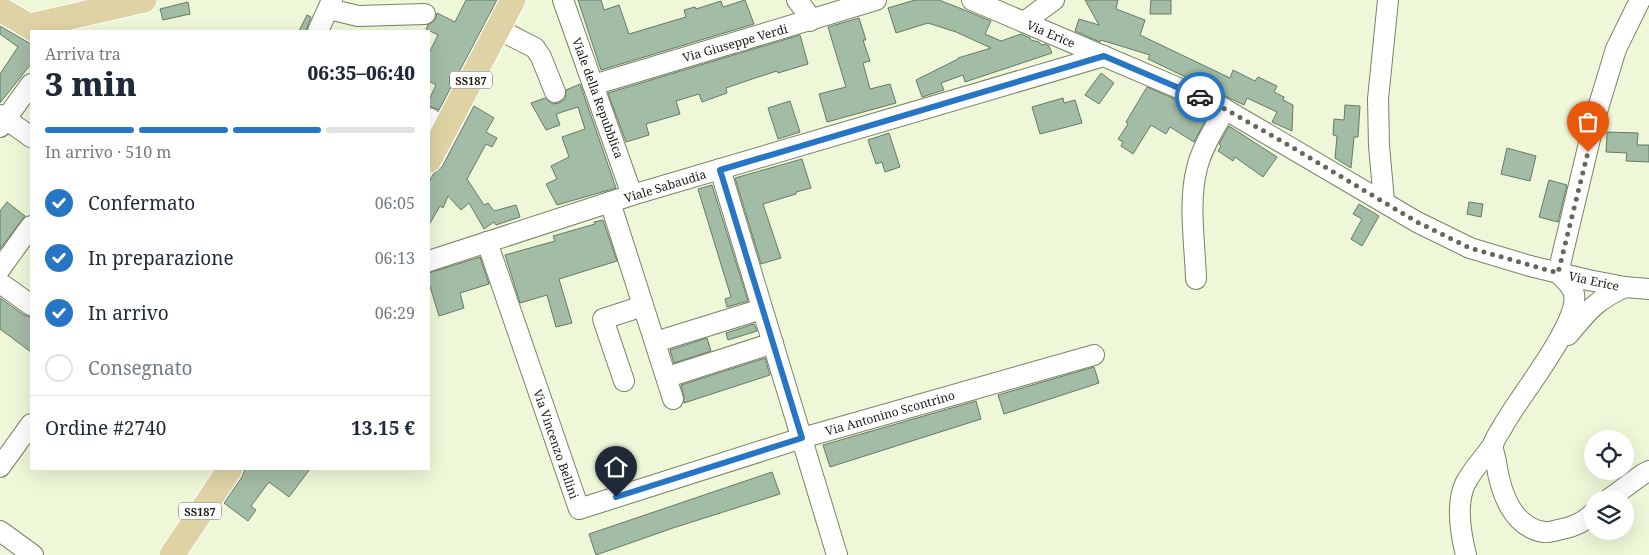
<!DOCTYPE html>
<html lang="it">
<head>
<meta charset="utf-8">
<style>
  :root { --surface:#fff; --page:#f2f2f3; --text:#1f2937; --muted:#747a83; --line:#e0e1e3; --accent:#2775c5 }
  body { margin:0; font-family:"Noto Serif",serif; background:var(--page); color:var(--text); height:100vh; display:flex; flex-direction:column; font-size:19px; white-space:nowrap }
  * { box-sizing:border-box; margin:0 }
  p { font-size:16px; color:var(--muted) }
  .icon { flex:none; width:28px; height:28px; fill:none; stroke:currentColor; stroke-width:2; stroke-linecap:round; stroke-linejoin:round }
  .map { position:relative; flex:1; overflow:hidden }
  .details { position:absolute; left:30px; top:30px; width:400px; height:440px; display:flex; flex-direction:column; background:var(--surface); border-radius:0px; box-shadow:0 5px 20px #0002 }
  .details>* { flex:none }
  .fabs { position:absolute; left:1584px; top:430px; display:grid; gap:10px }
  .fabs a { display:grid; place-items:center; width:50px; height:50px; border-radius:50%; background:var(--surface); box-shadow:0 5px 20px #0002; font-size:25px }
  .pin { position:absolute; display:grid; place-items:center; width:42px; height:42px; color:#fff; margin:-51px -21px; border-radius:50% 50% 50% 0; rotate:-45deg; box-shadow:0 0 5px #0007 }
  .pin .icon { rotate:45deg }
  .courier { position:absolute; display:grid; place-items:center; width:50px; height:50px; margin:-25px; border:4px solid #2775c5; border-radius:50%; background:#fff; color:#222; box-shadow:0 1px 6px #0007 }
  .summary em { font-style:normal; font-weight:800 }
  .summary div { display:flex; flex-direction:column-reverse }
  .summary { display:flex; align-items:center; justify-content:space-between; height:85px; padding:0 15px }
  h1 { font-size:32px; font-weight:800; line-height:38px }
  .bar { display:grid; grid-template-columns:repeat(4,1fr); gap:8px 5px; align-content:center; height:60px; padding:0 15px }
  .bar i { height:6px; border-radius:4px; background:var(--line) }
  .bar .current { background:var(--accent) }
  .bar p { grid-column:span 4 }
  .line { display:flex; align-items:center; gap:12px; padding:0 15px; border-top:1px solid var(--line) }
  .line div { flex:1 }
  ol { padding:0 15px; list-style:none }
  li { display:flex; align-items:center; gap:15px; height:55px }
  li p { margin-inline-start:auto }
  li .icon { padding:5px; border-radius:50%; background:var(--accent); color:#fff; stroke-width:4 }
  li:last-child { color:var(--muted) }
  li i { width:28px; height:28px; border:2px solid var(--line); border-radius:50% }
  .map>svg:first-child { display:block }
  .building { fill:#a3bca5; stroke:#647b66 }
  .lines { fill:none; stroke-linecap:round; stroke-linejoin:round }
  .minor-casing { stroke:#7a8266; stroke-width:22 }
  .major-casing { stroke:#fff; stroke-width:27 }
  .minor { stroke:#fff; stroke-width:20 }
  .major { stroke:#dfd3a6; stroke-width:25 }
  .done { stroke:#646957; stroke-width:5; stroke-dasharray:0 9 }
  .route { stroke:#2775c5; stroke-width:6 }
  .labels { text-anchor:middle; dominant-baseline:central; stroke-width:4; stroke-linejoin:round; paint-order:stroke }
  .shield { fill:#fff; stroke:#5e6158; stroke-width:1 }
  .shield-label { font-size:11px; font-weight:bold; fill:#191d11 }
  .street-label { font-size:12px; fill:#191d11; stroke:#fff }
</style>
</head>
<body>
<div class="map">
<svg width="1649" height="555" viewBox="0 0 1649 555">
  <rect width="100%" height="100%" fill="#eef7d8"/>
  <!-- building -->
  <g class="building">
    <path d="M466,0H497L439,110L429,106V100L436,85L429,81V53L438,35L426,29L428,25L435,20L437,13L455,22Z"/>
    <path d="M578,0H601L604,10L619,5L629,34L686,17L684,10L695,7L696,9L721,1L723,7L745,0L754,24L601,70Z"/>
    <path d="M915,0H939L967,11L991,21L985,34L1001,41L1021,34L1030,38L1031,40L1039,42L1041,45L1045,44L1049,46L1052,53L965,82L963,75L941,83L944,90L922,97L916,80L958,59V58L991,48L956,32L928,23L896,33L888,8Z"/>
    <path d="M1085,0H1118L1116,9L1145,20L1140,35L1230,78L1233,70L1255,81L1258,77L1277,86L1274,92L1284,97L1283,100L1293,105L1292,131L1272,122L1277,112L1247,98L1244,105L1148,59L1150,55L1101,40L1100,42L1075,31L1079,19L1099,25Z"/>
    <path d="M1151,0H1171V14H1150Z"/>
    <path d="M188,2L190,14L163,20L160,9Z"/>
    <path d="M307,15L311,17L306,31H299Z"/>
    <path d="M859,18L866,40H863L870,61L863,63L870,89L890,84L896,103L827,122L819,94L846,87L828,27Z"/>
    <path d="M0,26L31,44V64L0,103V74L18,47L0,34Z"/>
    <path d="M800,35L808,64L778,73L777,71L755,78L726,88L727,93L702,102L699,94L676,101L680,114L646,124L649,135L626,142L608,93Z"/>
    <path d="M1101,73L1114,83L1099,104L1085,95Z"/>
    <path d="M580,84L616,188L557,205L546,184L557,179L551,166L569,157L562,137L585,129L578,107L556,114L560,125L546,130L531,103L545,98L553,104L559,103L565,99L566,90Z"/>
    <path d="M1147,87L1198,109L1208,115L1194,142L1170,127L1166,134L1151,125L1133,154L1121,146L1123,142L1118,139L1128,124L1126,122Z"/>
    <path d="M1063,98L1064,103L1075,100L1082,123L1040,134L1032,107Z"/>
    <path d="M790,101L800,132L778,139L768,108Z"/>
    <path d="M1345,105L1360,106L1358,137H1354L1351,168L1335,158L1337,136L1333,135L1334,119L1344,120Z"/>
    <path d="M474,106L494,118L486,132L497,138L492,147L486,144L467,179L484,205L488,203L494,211L516,205L520,217L496,225L494,222L484,229L469,203L461,210L448,196L443,208L440,206L429,225V182L434,173L442,167Z"/>
    <path d="M1229,126L1277,157L1263,177L1235,157L1233,161L1218,151L1221,146L1219,144Z"/>
    <path d="M1607,132L1638,133L1637,145H1649V162L1626,161L1627,153L1606,152Z"/>
    <path d="M889,133L900,167L885,172L882,162L876,164L868,140Z"/>
    <path d="M1507,148L1536,156L1530,181L1501,174Z"/>
    <path d="M802,159L811,188L796,192V194L763,204L781,258L761,264L735,178Z"/>
    <path d="M1549,180L1567,185L1558,222L1539,217Z"/>
    <path d="M712,185L748,301L727,307L725,299L731,297L698,189Z"/>
    <path d="M7,202L25,216L0,249V211Z"/>
    <path d="M1469,202L1483,204L1481,217L1467,214Z"/>
    <path d="M1359,204L1379,216L1362,246L1351,239L1362,219L1353,214Z"/>
    <path d="M603,220L617,261L559,279L572,323L556,327L547,295L520,303L505,255L555,241L553,236L595,224L594,222Z"/>
    <path d="M480,257L489,284L460,293L464,308L439,316L429,283V273Z"/>
    <path d="M0,298L24,315L31,317V352L0,329Z"/>
    <path d="M754,324L757,331L728,340L726,333Z"/>
    <path d="M707,338L711,351L674,363L670,350Z"/>
    <path d="M765,358L770,375L684,403V396L681,385Z"/>
    <path d="M1094,367L1099,383L1004,414L998,395Z"/>
    <path d="M976,401L981,419L830,467L823,445Z"/>
    <path d="M245,469H310L289,497L269,482L251,506L256,510L248,521L224,503L242,477Z"/>
    <path d="M772,472L780,494L673,528L596,555L589,534Z"/>
  </g>
  <g class="lines">
    <defs>
      <g id="minor">
        <path d="M563,0L632,195"/>
        <path d="M797,0L807,13L810,21"/>
        <path d="M972,0L1216,104L1417,222L1470,248L1530,266L1588,280L1625,287L1649,289"/>
        <path d="M329,9L358,16L425,14"/>
        <path d="M1024,22L1054,0"/>
        <path d="M498,29L535,48L541,57L555,92"/>
        <path d="M318,31L332,0"/>
        <path d="M593,85L876,0"/>
        <path d="M0,115L31,137"/>
        <path d="M429,118L446,129"/>
        <path d="M0,127L31,84"/>
        <path d="M720,169L837,555"/>
        <path d="M1384,201L1379,146L1378,99L1388,0"/>
        <path d="M610,202L673,399"/>
        <path d="M487,242L579,509L802,438L1094,355"/>
        <path d="M429,261L632,195L1104,56"/>
        <path d="M0,269L31,226"/>
        <path d="M1558,273C1564,279 1572,285 1574,294C1580,323 1518,398 1503,426C1500,432 1493,440 1493,447C1493,451 1495,457 1496,462C1500,489 1511,527 1544,532C1549,533 1557,530 1562,529C1573,527 1584,522 1592,514"/>
        <path d="M1558,273L1595,118L1616,49L1640,0"/>
        <path d="M1196,279C1195,244 1188,202 1197,168C1202,147 1215,128 1225,109"/>
        <path d="M0,283L31,305"/>
        <path d="M1568,335C1588,311 1596,300 1625,287"/>
        <path d="M665,339L762,309"/>
        <path d="M677,374L773,343"/>
        <path d="M624,381L603,319L643,306"/>
        <path d="M0,467L31,424"/>
        <path d="M1609,499L1643,474L1649,471"/>
        <path d="M0,531L33,555"/>
        <path d="M1466,555C1461,535 1456,504 1465,484C1472,470 1484,458 1493,445"/>
      </g>
      <g id="major">
        <path d="M0,9L37,31"/>
        <path d="M30,26L144,0"/>
        <path d="M429,160L513,0"/>
        <path d="M172,555L230,469"/>
      </g>
    </defs>
    <!-- minor casing -->
    <use href="#minor" class="minor-casing"/>
    <!-- major casing -->
    <use href="#major" class="major-casing"/>
    <!-- minor -->
    <use href="#minor" class="minor"/>
    <!-- major -->
    <use href="#major" class="major"/>
  </g>
  <g class="lines">
    <!-- done -->
    <path class="done" d="M1200,97L1216,104L1285,143L1417,222L1470,248L1558,273L1588,152"/>
    <!-- route -->
    <path class="route" d="M616,497L802,438L720,170L1104,56L1200,97"/>
  </g>
  <g class="labels">
    <!-- shield labels -->
    <g class="shield">
      <rect x="450" y="71.5" width="42" height="17" rx="4"/>
      <rect x="179" y="502.5" width="42" height="17" rx="4"/>
    </g>
    <g class="shield-label">
      <text x="471" y="80">SS187</text>
      <text x="200" y="511">SS187</text>
    </g>
    <!-- street labels -->
    <g class="street-label">
      <text transform="translate(1051 34) rotate(23)">Via Erice</text>
      <text transform="translate(735 43) rotate(-16)">Via Giuseppe Verdi</text>
      <text transform="translate(598 98) rotate(70)">Viale della Repubblica</text>
      <text transform="translate(665 186) rotate(-17)">Viale Sabaudia</text>
      <text transform="translate(1594 281) rotate(12)">Via Erice</text>
      <text transform="translate(890 413) rotate(-16)">Via Antonino Scontrino</text>
      <text transform="translate(556 444) rotate(71)">Via Vincenzo Bellini</text>
    </g>
  </g>
</svg>
<div class="fabs">
<a><svg class="icon" aria-label="locate" viewBox="0 0 24 24"><circle cx="12" cy="12" r="6"/><path d="M12 2v4M12 18v4M2 12h4M18 12h4"/></svg></a>
<a><svg class="icon" aria-label="layers" viewBox="0 0 24 24"><path d="M12 4l9 5-9 5-9-5zM3 14l9 5 9-5"/></svg></a>
</div>
<div class="pin" style="left:1588px;top:152px;background:#ea580c"><svg class="icon" aria-label="bag" viewBox="0 0 24 24"><path d="M5 8h14l-1 12H6zM9 8a3 3 0 0 1 6 0"/></svg></div>
<div class="pin" style="left:616px;top:497px;background:#1f2937"><svg class="icon" aria-label="home" viewBox="0 0 24 24"><path d="M3 11l9-7 9 7M6 9v11h12V9"/></svg></div>
<div class="courier" style="left:1200px;top:97px"><svg class="icon" aria-label="car" viewBox="0 0 24 24"><path d="M5 17H2v-5l4-1 3-4h7l3 4 3 1v5h-3M9 17h6M6 11h13"/><circle cx="7" cy="17" r="2"/><circle cx="17" cy="17" r="2"/></svg></div>
<section class="details">
<div class="summary"><div><h1>3 min</h1><p>Arriva tra</p></div><em>06:35–06:40</em></div>
<div class="bar"><i class="current"></i><i class="current"></i><i class="current"></i><i></i><p>In arrivo · 510 m</p></div>
<ol>
<li><svg class="icon" aria-label="check" viewBox="0 0 24 24"><path d="M5 12l5 5 9-10"/></svg>Confermato<p>06:05</p></li>
<li><svg class="icon" aria-label="check" viewBox="0 0 24 24"><path d="M5 12l5 5 9-10"/></svg>In preparazione<p>06:13</p></li>
<li><svg class="icon" aria-label="check" viewBox="0 0 24 24"><path d="M5 12l5 5 9-10"/></svg>In arrivo<p>06:29</p></li>
<li><i></i>Consegnato</li>
</ol>
<div class="line" style="height:65px"><div>Ordine #2740</div><b>13.15 €</b></div>
</section>
</div>
</body>
</html>
